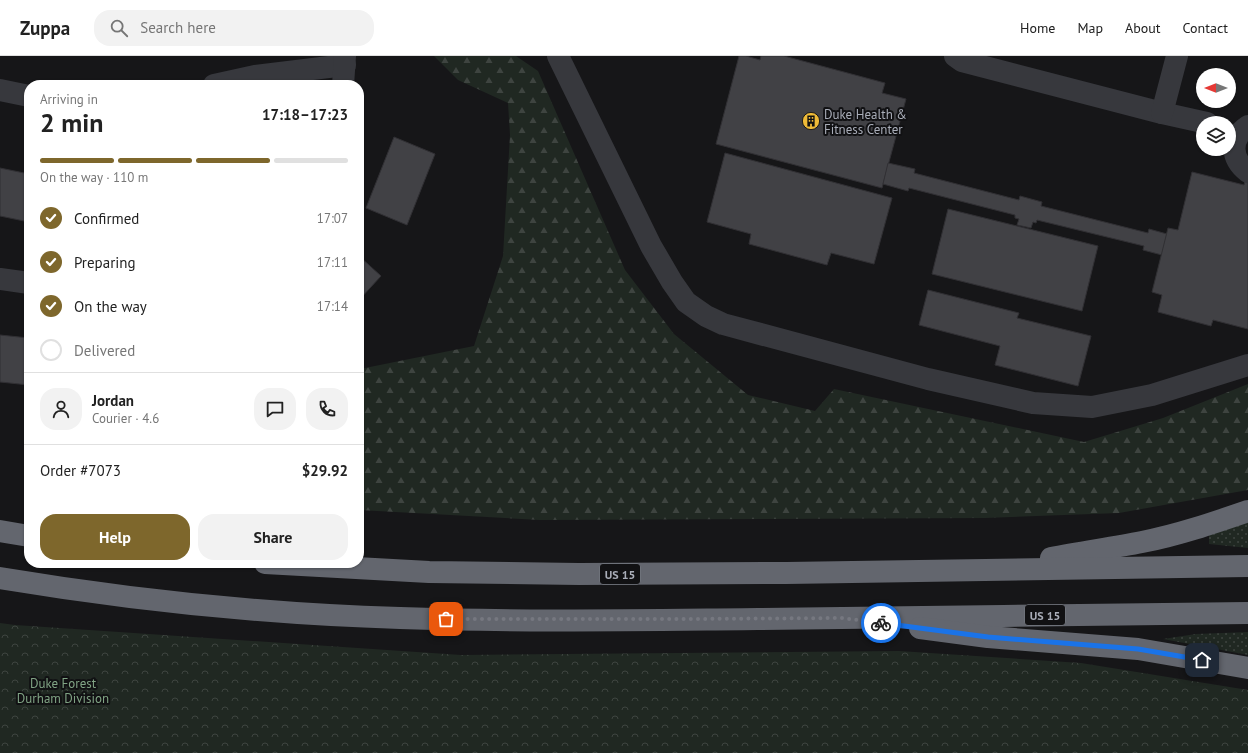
<!DOCTYPE html>
<html lang="en">
<head>
<meta charset="utf-8">
<style>
  :root { --surface:#fff; --page:#f2f2f2; --text:#222; --muted:#767676; --line:#e0e0e0; --accent:#7e672c }
  body { margin:0; font-family:"PT Sans",sans-serif; background:var(--page); color:var(--text); height:100vh; display:flex; flex-direction:column; font-size:15px; white-space:nowrap }
  * { box-sizing:border-box; margin:0 }
  p { font-size:13px; color:var(--muted) }
  .icon { flex:none; width:22px; height:22px; fill:none; stroke:currentColor; stroke-width:2; stroke-linecap:round; stroke-linejoin:round }
  .map { position:relative; flex:1; overflow:hidden }
  .sheet { position:absolute; left:24px; top:24px; width:340px; height:488px; display:flex; flex-direction:column; background:var(--surface); border-radius:16px; box-shadow:0 1px 3px #0004 }
  .sheet>* { flex:none }
  .needle { width:26px; rotate:270deg }
  .tools { position:absolute; left:1196px; top:12px; display:grid; gap:8px }
  .tools a { display:grid; place-items:center; width:40px; height:40px; border-radius:50%; background:var(--surface); box-shadow:0 1px 3px #0004; font-size:20px }
  .pin { position:absolute; display:grid; place-items:center; width:34px; height:34px; color:#fff; margin:-17px; border-radius:8px; box-shadow:0 2px 6px #0006 }
  .courier { position:absolute; display:grid; place-items:center; width:40px; height:40px; margin:-20px; border:3px solid #1a73e8; border-radius:50%; background:#fff; color:#222; box-shadow:0 1px 5px #0007 }
  .summary em { font-style:normal; font-weight:700 }
  .summary div { display:flex; flex-direction:column-reverse }
  .summary { display:flex; align-items:center; justify-content:space-between; height:68px; padding:0 16px }
  h1 { font-size:26px; font-weight:700; line-height:30px }
  .bar { display:grid; grid-template-columns:repeat(4,1fr); gap:6px 4px; align-content:center; height:48px; padding:0 16px }
  .bar i { height:5px; border-radius:3px; background:var(--line) }
  .bar .current { background:var(--accent) }
  .bar p { grid-column:span 4 }
  .line { display:flex; align-items:center; gap:10px; padding:0 16px; border-top:1px solid var(--line) }
  .line div { flex:1 }
  .round { display:grid; place-items:center; flex:none; width:42px; height:42px; border-radius:16px; background:var(--page) }
  ol { padding:0 16px; list-style:none }
  li { display:flex; align-items:center; gap:12px; height:44px }
  li p { margin-inline-start:auto }
  li .icon { padding:4px; border-radius:50%; background:var(--accent); color:#fff; stroke-width:4 }
  li:last-child { color:var(--muted) }
  li i { width:22px; height:22px; border:2px solid var(--line); border-radius:50% }
  .cta { display:flex; gap:8px; margin-top:auto; padding:8px 16px }
  .cta a { flex:1; height:46px; border-radius:16px; background:var(--accent); color:#fff; font-size:16px; font-weight:700; line-height:46px; text-align:center }
  .cta a+a { background:var(--page); color:var(--text) }
  header { display:flex; align-items:center; gap:24px; box-sizing:border-box; height:56px; padding:0 20px; background:var(--surface); border-bottom:1px solid var(--line) }
  header strong { font-size:19px }
  nav { display:flex; gap:22px; margin-inline-start:auto; font-size:14px }
  .search { width:280px; height:36px; background:var(--page); display:flex; align-items:center; gap:10px; box-sizing:border-box; padding:0 14px; border-radius:16px; color:var(--muted); font-size:15px }
  .map>svg:first-child { display:block }
  .grass { fill:url(#grass-dots) }
  .forest { fill:url(#forest-firs) }
  .park { fill:url(#park-crowns) }
  .building { fill:#414145; stroke:#313034 }
  .lines { fill:none; stroke-linecap:round; stroke-linejoin:round }
  .minor { stroke:#37383d; stroke-width:22 }
  .highway { stroke:#63666e; stroke-width:22 }
  .done { stroke:#767880; stroke-width:4; stroke-dasharray:0 7.2 }
  .route { stroke:#1a73e8; stroke-width:5 }
  .labels { text-anchor:middle; dominant-baseline:central; stroke-width:4; stroke-linejoin:round; paint-order:stroke }
  .shield { fill:#111113; stroke:#7b7e86; stroke-width:1 }
  .shield-label { font-size:12px; font-weight:bold; fill:#a9adb8 }
  .poi-label { font-size:13px; fill:#a9adb8; stroke:#111113; text-anchor:start }
  .park-label { font-size:13px; fill:#80a384; stroke:#111113 }
</style>
</head>
<body>
<header>
<strong>Zuppa</strong>
<div class="search"><svg class="icon" aria-label="search" viewBox="0 0 24 24"><circle cx="10" cy="10" r="6"/><path d="M15 15l6 6"/></svg>Search here</div>
<nav><a>Home</a><a>Map</a><a>About</a><a>Contact</a></nav>
</header>
<div class="map">
<svg width="1248" height="697" viewBox="0 0 1248 697">
  <defs>
    <pattern id="grass-dots" width="8" height="8" patternUnits="userSpaceOnUse"><rect width="8" height="8" fill="#202822"/><path d="M2 2h.1M6 6h.1" fill="none" stroke="#3e4440" stroke-width="1.8" stroke-linecap="round"/></pattern>
    <pattern id="forest-firs" width="22" height="20" patternUnits="userSpaceOnUse"><rect width="22" height="20" fill="#202822"/><path d="M5 1l3.5 6h-7zM16 11l3.5 6h-7z" fill="#3e4440"/></pattern>
    <pattern id="park-crowns" width="20" height="18" patternUnits="userSpaceOnUse"><rect width="20" height="18" fill="#202822"/><path d="M2 6a3 3 0 1 1 6 0M12 15a3 3 0 1 1 6 0" fill="none" stroke="#3e4440"/></pattern>
  </defs>
  <rect width="100%" height="100%" fill="#161618"/>
  <!-- grass -->
  <g class="grass">
    <path d="M1248,464V492L1209,488V478Z"/>
    <path d="M1248,576V599L1163,583L1196,578Z"/>
  </g>
  <!-- forest -->
  <path class="forest" d="M434,0H516L538,15L625,214L674,278L748,339L815,355L834,333L1084,386L1163,362L1248,328V434L1119,457L985,462L540,464L359,454L360,313L474,290L503,200L510,79L508,47L458,24Z"/>
  <!-- park -->
  <path class="park" d="M0,567L15,569L461,599L899,595L1081,607L1248,634V697H0Z"/>
  <!-- building -->
  <g class="building">
    <path d="M739,0H746L760,4L761,0H784L885,27L882,37L906,43L882,132L716,88Z"/>
    <path d="M394,81L435,98L407,169L366,152Z"/>
    <path d="M725,97L892,142L874,208L831,197L827,209L749,188L751,178L707,166Z"/>
    <path d="M888,107L915,113L914,117L1019,144L1020,140L1042,146L1041,150L1148,177L1149,173L1167,178L1162,199L1143,194L1144,190L1037,164L1036,167L1033,166L1031,172L1017,169L1019,163L1015,162V159L909,132L908,135L883,128Z"/>
    <path d="M0,112L29,118V166L0,160Z"/>
    <path d="M1192,116L1244,129L1245,125L1248,126V273L1213,264L1211,270L1158,256L1162,239L1152,236L1168,172L1178,174Z"/>
    <path d="M948,153L1098,190L1082,255L932,218Z"/>
    <path d="M359,200L381,220L359,244Z"/>
    <path d="M928,234L1019,257L1017,262L1091,280L1078,330L995,309L1000,290L919,269Z"/>
    <path d="M0,279L29,282V329L0,326Z"/>
  </g>
  <g class="lines">
    <!-- minor -->
    <g class="minor">
      <path d="M558,0L651,190L672,226L686,246L706,260L723,268L928,323L1033,347L1092,351L1152,339L1248,309"/>
      <path d="M955,0L962,5L1162,57L1207,67"/>
      <path d="M214,29L255,20L345,9"/>
      <path d="M343,29L345,0"/>
      <path d="M0,34L29,40"/>
      <path d="M1162,57L1177,0"/>
      <path d="M1248,70C1229,83 1231,103 1248,116"/>
      <path d="M0,223L29,227"/>
    </g>
    <!-- highway -->
    <g class="highway">
      <path d="M0,475L29,480"/>
      <path d="M1051,502C1081,496 1112,492 1142,486C1178,479 1213,467 1248,455"/>
      <path d="M265,507L429,516L579,518L786,517L1248,510"/>
      <path d="M0,522C132,544 266,558 400,562C519,566 639,564 758,563C921,561 1085,559 1248,557"/>
      <path d="M920,572L988,581L1138,593L1248,612"/>
    </g>
  </g>
  <g class="lines">
    <!-- done -->
    <path class="done" d="M446,563H692L842,562L881,567"/>
    <!-- route -->
    <path class="route" d="M881,567L988,581L1138,593L1202,604"/>
  </g>
  <!-- icons -->
  <defs>
    <symbol id="building-disc" viewBox="-11 -11 22 22"><circle r="9.5" fill="#efbb38" stroke="#111113"/><path d="M-4-6H4V6H1V3H-1V6H-4ZM-2.5-4.3h1.7v1.8h-1.7ZM.8-4.3h1.7v1.8H.8ZM-2.5-1h1.7V.8h-1.7ZM.8-1h1.7V.8H.8Z" fill="#111"/></symbol>
  </defs>
  <g fill-rule="evenodd">
    <use href="#building-disc" x="801" y="55" width="20" height="20"/>
  </g>
  <g class="labels">
    <!-- shield labels -->
    <g class="shield">
      <rect x="600" y="508" width="40" height="20" rx="3"/>
      <rect x="1025" y="549" width="40" height="20" rx="3"/>
    </g>
    <g class="shield-label">
      <text x="620" y="518">US 15</text>
      <text x="1045" y="559">US 15</text>
    </g>
    <!-- poi labels -->
    <g class="poi-label">
      <text x="824" y="58">Duke Health &amp;<tspan x="824" dy="15">Fitness Center</tspan></text>
    </g>
    <!-- park labels -->
    <g class="park-label">
      <text x="63" y="627">Duke Forest<tspan x="63" dy="15">Durham Division</tspan></text>
    </g>
  </g>
</svg>
<div class="tools">
<a><svg class="needle" viewBox="-14 -14 28 28"><path d="M0-13l5 13h-10z" fill="#e53935"/><path d="M0 13l5-13h-10z" fill="#767676"/></svg></a>
<a><svg class="icon" aria-label="layers" viewBox="0 0 24 24"><path d="M12 4l9 5-9 5-9-5zM3 14l9 5 9-5"/></svg></a>
</div>
<div class="pin" style="left:446px;top:563px;background:#ea580c"><svg class="icon" aria-label="bag" viewBox="0 0 24 24"><path d="M5 8h14l-1 12H6zM9 8a3 3 0 0 1 6 0"/></svg></div>
<div class="pin" style="left:1202px;top:604px;background:#1f2937"><svg class="icon" aria-label="home" viewBox="0 0 24 24"><path d="M3 11l9-7 9 7M6 9v11h12V9"/></svg></div>
<div class="courier" style="left:881px;top:567px"><svg class="icon" aria-label="bike" viewBox="0 0 24 24"><circle cx="6" cy="16" r="4"/><circle cx="18" cy="16" r="4"/><path d="M6 16l4-8h5l3 8M10 8l3 8H6M13 5h3"/></svg></div>
<section class="sheet">
<div class="summary"><div><h1>2 min</h1><p>Arriving in</p></div><em>17:18–17:23</em></div>
<div class="bar"><i class="current"></i><i class="current"></i><i class="current"></i><i></i><p>On the way · 110 m</p></div>
<ol>
<li><svg class="icon" aria-label="check" viewBox="0 0 24 24"><path d="M5 12l5 5 9-10"/></svg>Confirmed<p>17:07</p></li>
<li><svg class="icon" aria-label="check" viewBox="0 0 24 24"><path d="M5 12l5 5 9-10"/></svg>Preparing<p>17:11</p></li>
<li><svg class="icon" aria-label="check" viewBox="0 0 24 24"><path d="M5 12l5 5 9-10"/></svg>On the way<p>17:14</p></li>
<li><i></i>Delivered</li>
</ol>
<div class="line" style="height:72px"><a class="round"><svg class="icon" aria-label="person" viewBox="0 0 24 24"><circle cx="12" cy="8" r="4"/><path d="M4 21q1-7 8-7t8 7"/></svg></a><div><b>Jordan</b><p>Courier · 4.6</p></div><a class="round"><svg class="icon" aria-label="chat" viewBox="0 0 24 24"><path d="M4 5h16v11H9l-5 4z"/></svg></a><a class="round"><svg class="icon" aria-label="phone" viewBox="0 0 24 24"><path d="M5 4h4l2 5-3 2q2 4 5 5l2-3 5 2v4C11 20 4 13 5 4z"/></svg></a></div>
<div class="line" style="height:52px"><div>Order #7073</div><b>$29.92</b></div>
<div class="cta"><a>Help</a><a>Share</a></div>
</section>
</div>
</body>
</html>
